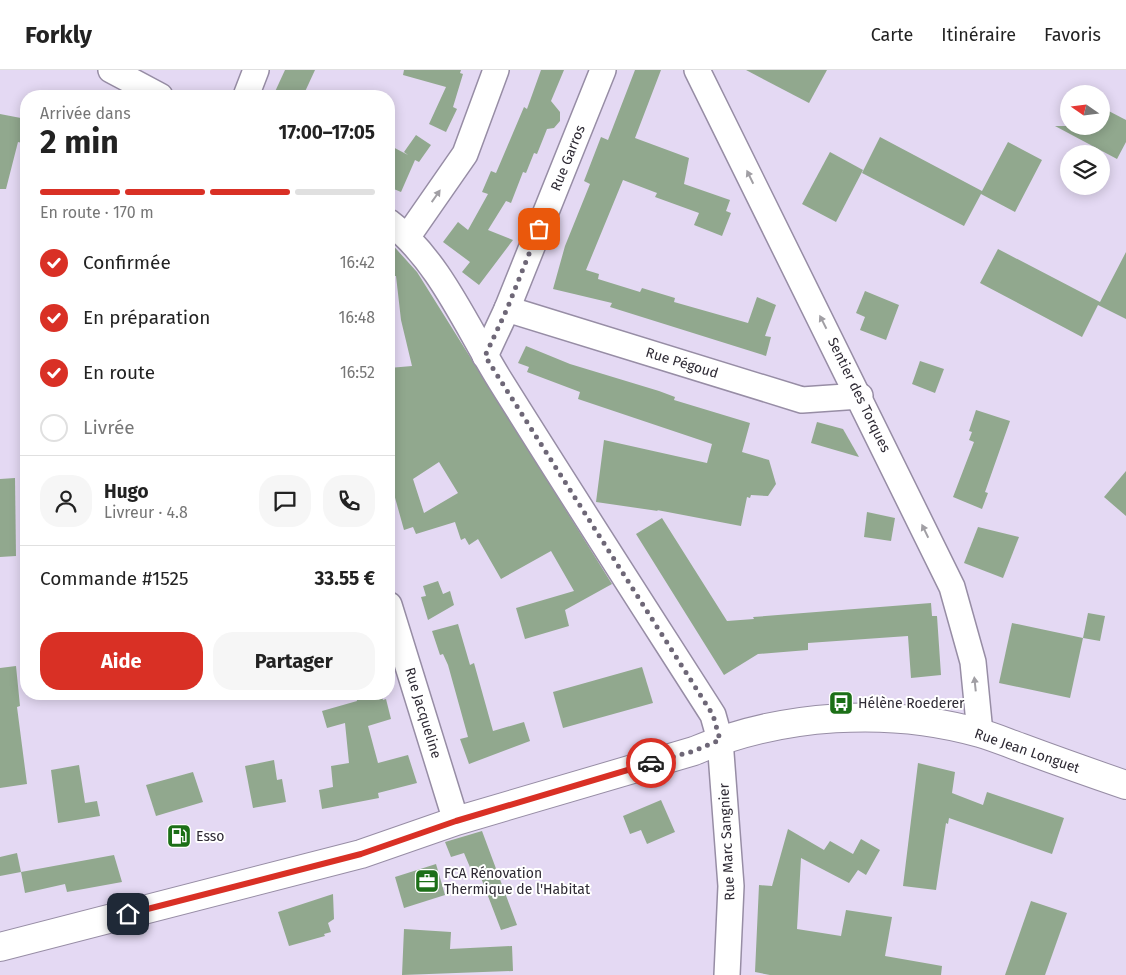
<!DOCTYPE html>
<html lang="fr">
<head>
<meta charset="utf-8">
<style>
  :root { --surface:#fff; --page:#f6f6f6; --text:#222; --muted:#767676; --line:#e0e0e0; --accent:#d93025 }
  body { margin:0; font-family:"Fira Sans",sans-serif; background:var(--page); color:var(--text); height:100vh; display:flex; flex-direction:column; font-size:19px; white-space:nowrap }
  * { box-sizing:border-box; margin:0 }
  p { font-size:16px; color:var(--muted) }
  .icon { flex:none; width:28px; height:28px; fill:none; stroke:currentColor; stroke-width:2; stroke-linecap:round; stroke-linejoin:round }
  .map { position:relative; flex:1; overflow:hidden }
  .details { position:absolute; left:20px; top:20px; width:375px; height:610px; display:flex; flex-direction:column; background:var(--surface); border-radius:20px; box-shadow:0 2px 12px #0003 }
  .details>* { flex:none }
  .needle { width:32px; rotate:284deg }
  .fabs { position:absolute; left:1060px; top:15px; display:grid; gap:10px }
  .fabs a { display:grid; place-items:center; width:50px; height:50px; border-radius:50%; background:var(--surface); box-shadow:0 2px 12px #0003; font-size:25px }
  .pin { position:absolute; display:grid; place-items:center; width:42px; height:42px; color:#fff; margin:-21px; border-radius:10px; box-shadow:0 2px 8px #0006 }
  .courier { position:absolute; display:grid; place-items:center; width:50px; height:50px; margin:-25px; border:4px solid #d93025; border-radius:50%; background:#fff; color:#222; box-shadow:0 1px 6px #0007 }
  .summary em { font-style:normal; font-weight:700 }
  .summary div { display:flex; flex-direction:column-reverse }
  .summary { display:flex; align-items:center; justify-content:space-between; height:85px; padding:0 20px }
  h1 { font-size:32px; font-weight:700; line-height:38px }
  .bar { display:grid; grid-template-columns:repeat(4,1fr); gap:8px 5px; align-content:center; height:60px; padding:0 20px }
  .bar i { height:6px; border-radius:4px; background:var(--line) }
  .bar .on { background:var(--accent) }
  .bar p { grid-column:span 4 }
  .line { display:flex; align-items:center; gap:12px; padding:0 20px; border-top:1px solid var(--line) }
  .line div { flex:1 }
  .round { display:grid; place-items:center; flex:none; width:52px; height:52px; border-radius:20px; background:var(--page) }
  ol { padding:0 20px; list-style:none }
  li { display:flex; align-items:center; gap:15px; height:55px }
  li p { margin-inline-start:auto }
  li .icon { padding:5px; border-radius:50%; background:var(--accent); color:#fff; stroke-width:4 }
  li:last-child { color:var(--muted) }
  li i { width:28px; height:28px; border:2px solid var(--line); border-radius:50% }
  .primary-button { display:flex; gap:10px; margin-top:auto; padding:10px 20px }
  .primary-button a { flex:1; height:58px; border-radius:20px; background:var(--accent); color:#fff; font-size:20px; font-weight:700; line-height:58px; text-align:center }
  .primary-button a+a { background:var(--page); color:var(--text) }
  header { display:flex; align-items:center; gap:30px; box-sizing:border-box; height:70px; padding:0 25px; background:var(--surface); border-bottom:1px solid var(--line) }
  header strong { font-size:24px }
  nav { display:flex; gap:28px; margin-inline-start:auto; font-size:18px }
  .map>svg:first-child { display:block }
  .building { fill:#91a88e; fill-rule:evenodd }
  .lines { fill:none; stroke-linecap:round; stroke-linejoin:round }
  .minor-casing { stroke:#978da5; stroke-width:28 }
  .tertiary-casing { stroke:#978da5; stroke-width:30 }
  .minor { stroke:#fff; stroke-width:25 }
  .tertiary { stroke:#fff; stroke-width:28 }
  .oneway { fill:#a19fa4 }
  .done { stroke:#6e6777; stroke-width:5; stroke-dasharray:0 9 }
  .route { stroke:#d93025; stroke-width:6 }
  .labels { text-anchor:middle; dominant-baseline:central; stroke-width:4; stroke-linejoin:round; paint-order:stroke }
  .street-label { font-size:14px; fill:#2e2a34; stroke:#fff }
  .poi-label { font-size:14px; fill:#2e2a34; stroke:#fff; text-anchor:start }
</style>
</head>
<body>
<header>
<strong>Forkly</strong>
<nav><a>Carte</a><a>Itinéraire</a><a>Favoris</a></nav>
</header>
<div class="map">
<svg width="1126" height="905" viewBox="0 0 1126 905">
  <rect width="100%" height="100%" fill="#e4d9f3"/>
  <!-- building -->
  <g class="building">
    <path d="M285,0H315L303,26H273Z"/>
    <path d="M404,0H461L460,3L463,4L453,37L457,39L446,62L429,54L446,17L403,5Z"/>
    <path d="M541,0H564L551,31L560,42V51L554,58L547,59L537,84L534,83L526,103L523,102L511,133L506,131L488,160L513,170L479,215L462,202L470,192L443,172L458,152L468,160L488,124L482,122L491,101L496,103L524,37L527,39Z"/>
    <path d="M635,0H661L635,68L689,88L684,114L730,130L726,141L731,143L722,166L694,155L699,143L655,127L657,123L623,110L586,200L599,204L598,209L640,222L642,218L675,228L674,232L748,253L757,227L776,235L765,266L771,267L766,286L610,237L612,233L553,219L565,176L590,114L584,111L601,67L608,70Z"/>
    <path d="M746,0H827L809,33Z"/>
    <path d="M1101,37L1126,50V72L1117,89L1055,56H1101Z"/>
    <path d="M0,44L26,49L22,73L18,72L6,119H0Z"/>
    <path d="M416,65L431,75L419,92L415,90L401,122L389,117V75L408,85L404,82Z"/>
    <path d="M880,67L982,121L1008,72L1042,90L1015,142L981,124L964,156L862,103Z"/>
    <path d="M830,82L863,100L836,152L802,134Z"/>
    <path d="M389,171L417,202L612,514L565,540L569,556L525,569L516,538L574,521L551,481L501,509L478,469L469,475L465,468L461,470L455,452L416,464L413,457L404,460L389,406V298L412,296L401,250L396,206H389ZM439,392L458,423L424,443L413,409Z"/>
    <path d="M998,179L1100,232L1126,182V249L1098,235L1082,267L980,213Z"/>
    <path d="M865,221L899,235L886,270L860,260L865,247L856,243Z"/>
    <path d="M526,276L570,294L659,321L675,327L674,330L750,353L742,382L769,390L776,414L768,426L751,425L750,428L747,427L741,456L657,440L658,441L596,432L604,370L707,393L712,374L578,329L580,322L527,302L529,297L518,293Z"/>
    <path d="M920,291L944,299L935,323L912,314Z"/>
    <path d="M976,340L1010,351L985,422L988,423L982,439L953,427L974,372L969,370L972,362L969,361Z"/>
    <path d="M817,352L843,359L859,387L811,373Z"/>
    <path d="M1126,401V446L1104,427Z"/>
    <path d="M15,408L16,486L0,487V409Z"/>
    <path d="M867,442L895,448L891,471L864,467Z"/>
    <path d="M662,448L727,551L754,549L753,547L931,533L932,546H937L941,605L911,608L908,566L808,573V580L758,584L724,605L636,464Z"/>
    <path d="M978,457L1019,467L1003,508L964,493Z"/>
    <path d="M438,511L443,524L450,521L454,535L428,550L421,527L426,526L423,516Z"/>
    <path d="M1088,543L1105,546L1100,571L1083,568Z"/>
    <path d="M1012,553L1083,568L1070,628L999,613Z"/>
    <path d="M458,554L470,595L474,593L493,661L524,652L530,671L469,694L460,669L468,667L448,595L443,584L440,585L432,561Z"/>
    <path d="M16,596L20,636L17,637L27,714L0,718V598Z"/>
    <path d="M642,597L653,633L563,658L553,622Z"/>
    <path d="M365,624H381L383,630L386,629L391,649L368,656L378,693L408,685L417,713L378,723L379,728L322,739L319,720L333,717L331,696L349,693L345,653L327,658L322,641L357,631L356,626Z"/>
    <path d="M274,690L277,710L282,709L286,732L253,738L245,696Z"/>
    <path d="M918,693L955,702L952,723L983,735L987,722L1064,748L1052,784L949,748L948,754L946,753L936,820L903,816Z"/>
    <path d="M79,695L85,733L97,731L100,746L58,753L51,700Z"/>
    <path d="M193,702L203,732L156,746L146,715Z"/>
    <path d="M661,730L675,762L647,774L641,760L630,764L623,746Z"/>
    <path d="M788,759L824,780L830,771L853,784L861,769L880,780L866,805L858,800L849,813L801,788L797,859L841,866L846,840L892,847L885,886L942,896L941,905H770L755,902L759,815L772,816Z"/>
    <path d="M482,761L517,855L501,860L478,800L472,802L464,783L451,787L445,772Z"/>
    <path d="M17,783L21,802L0,806V787Z"/>
    <path d="M114,785L122,812L67,822L65,814L25,823L21,802Z"/>
    <path d="M436,794L445,825L404,838L395,807Z"/>
    <path d="M333,824L334,849L328,853L331,862L324,864L325,866L289,876L278,842Z"/>
    <path d="M1031,831L1067,843L1045,905H1005Z"/>
    <path d="M404,859L451,862L450,879L512,876L513,901L402,905Z"/>
  </g>
  <g class="lines">
    <defs>
      <g id="minor">
        <path d="M111,0L160,26"/>
        <path d="M697,0L952,517L973,592L980,663"/>
        <path d="M246,26L256,0"/>
        <path d="M389,152C439,189 468,260 501,312C571,424 642,534 713,645L720,670L731,816L727,905"/>
        <path d="M408,166L465,84L496,0"/>
        <path d="M507,239L802,330L860,326"/>
        <path d="M485,286L507,239L603,0"/>
        <path d="M389,535L456,751"/>
      </g>
      <path id="tertiary" d="M0,877L361,784L456,751L694,681C781,644 888,637 980,663C994,667 1008,673 1022,678C1057,691 1091,703 1126,715"/>
    </defs>
    <!-- minor casing -->
    <use href="#minor" class="minor-casing"/>
    <!-- tertiary casing -->
    <use href="#tertiary" class="tertiary-casing"/>
    <!-- minor -->
    <use href="#minor" class="minor"/>
    <!-- tertiary -->
    <use href="#tertiary" class="tertiary"/>
  </g>
  <!-- one-way arrows -->
  <defs><path id="oneway-solid" d="M-6-.8H1V-3.2L6.5 0L1 3.2V.8H-6Z" transform="scale(1.25)"/></defs>
  <g class="oneway">
    <use href="#oneway-solid" transform="translate(750 107) rotate(-116)"/>
    <use href="#oneway-solid" transform="translate(436 126) rotate(-55)"/>
    <use href="#oneway-solid" transform="translate(823 252) rotate(-117)"/>
    <use href="#oneway-solid" transform="translate(925 461) rotate(-116)"/>
    <use href="#oneway-solid" transform="translate(975 614) rotate(-96)"/>
  </g>
  <g class="lines">
    <!-- done -->
    <path class="done" d="M539,159L507,239L485,286L713,645L720,670L694,681L651,693"/>
    <!-- route -->
    <path class="route" d="M128,844L361,784L456,751L651,693"/>
  </g>
  <!-- icons -->
  <defs>
    <symbol id="bus-square" viewBox="-11 -11 22 22"><rect x="-9" y="-9" width="18" height="18" rx="4" fill="#1c6f17" stroke="#fff"/><path d="M-5-6H5V4H4V6H2V4H-2V6H-4V4H-5ZM-3.5-4V0h7V-4ZM-3.5 1.2v1.5H-2V1.2ZM2 1.2v1.5H3.5V1.2Z" fill="#fff"/></symbol>
    <symbol id="fuel-square" viewBox="-11 -11 22 22"><rect x="-9" y="-9" width="18" height="18" rx="4" fill="#1c6f17" stroke="#fff"/><path d="M-5.5-6h7V0h2V4h1.3V-2.5L3-4.5l.8-.8L6-3V5H2.5V1h-1V6h-7ZM-4.2-4.7v3.2H.2V-4.7Z" fill="#fff"/></symbol>
    <symbol id="office-square" viewBox="-11 -11 22 22"><rect x="-9" y="-9" width="18" height="18" rx="4" fill="#1c6f17" stroke="#fff"/><path d="M-6-3h4V-5.5h4V-3h4V5H-6ZM-1-4.5V-3h2v-1.5ZM-6 0V1H6V0Z" fill="#fff"/></symbol>
  </defs>
  <g fill-rule="evenodd">
    <use href="#bus-square" x="827" y="619" width="28" height="28"/>
    <use href="#fuel-square" x="165" y="752" width="28" height="28"/>
    <use href="#office-square" x="413" y="797" width="28" height="28"/>
  </g>
  <g class="labels">
    <!-- street labels -->
    <g class="street-label">
      <text transform="translate(568 88) rotate(-68)">Rue Garros</text>
      <text transform="translate(682 293) rotate(17)">Rue Pégoud</text>
      <text transform="translate(859 325) rotate(64)">Sentier des Torques</text>
      <text transform="translate(423 643) rotate(73)">Rue Jacqueline</text>
      <text transform="translate(1027 681) rotate(19)">Rue Jean Longuet</text>
      <text transform="translate(727 772) rotate(-93)">Rue Marc Sangnier</text>
    </g>
    <!-- poi labels -->
    <g class="poi-label">
      <text x="858" y="633">Hélène Roederer</text>
      <text x="196" y="766">Esso</text>
      <text x="444" y="803">FCA Rénovation<tspan x="444" dy="16">Thermique de l'Habitat</tspan></text>
    </g>
  </g>
</svg>
<div class="fabs">
<a><svg class="needle" viewBox="-14 -14 28 28"><path d="M0-13l5 13h-10z" fill="#e53935"/><path d="M0 13l5-13h-10z" fill="#767676"/></svg></a>
<a><svg class="icon" aria-label="layers" viewBox="0 0 24 24"><path d="M12 4l9 5-9 5-9-5zM3 14l9 5 9-5"/></svg></a>
</div>
<div class="pin" style="left:539px;top:159px;background:#ea580c"><svg class="icon" aria-label="bag" viewBox="0 0 24 24"><path d="M5 8h14l-1 12H6zM9 8a3 3 0 0 1 6 0"/></svg></div>
<div class="pin" style="left:128px;top:844px;background:#1f2937"><svg class="icon" aria-label="home" viewBox="0 0 24 24"><path d="M3 11l9-7 9 7M6 9v11h12V9"/></svg></div>
<div class="courier" style="left:651px;top:693px"><svg class="icon" aria-label="car" viewBox="0 0 24 24"><path d="M5 17H2v-5l4-1 3-4h7l3 4 3 1v5h-3M9 17h6M6 11h13"/><circle cx="7" cy="17" r="2"/><circle cx="17" cy="17" r="2"/></svg></div>
<section class="details">
<div class="summary"><div><h1>2 min</h1><p>Arrivée dans</p></div><em>17:00–17:05</em></div>
<div class="bar"><i class="on"></i><i class="on"></i><i class="on"></i><i></i><p>En route · 170 m</p></div>
<ol>
<li><svg class="icon" aria-label="check" viewBox="0 0 24 24"><path d="M5 12l5 5 9-10"/></svg>Confirmée<p>16:42</p></li>
<li><svg class="icon" aria-label="check" viewBox="0 0 24 24"><path d="M5 12l5 5 9-10"/></svg>En préparation<p>16:48</p></li>
<li><svg class="icon" aria-label="check" viewBox="0 0 24 24"><path d="M5 12l5 5 9-10"/></svg>En route<p>16:52</p></li>
<li><i></i>Livrée</li>
</ol>
<div class="line" style="height:90px"><a class="round"><svg class="icon" aria-label="person" viewBox="0 0 24 24"><circle cx="12" cy="8" r="4"/><path d="M4 21q1-7 8-7t8 7"/></svg></a><div><b>Hugo</b><p>Livreur · 4.8</p></div><a class="round"><svg class="icon" aria-label="chat" viewBox="0 0 24 24"><path d="M4 5h16v11H9l-5 4z"/></svg></a><a class="round"><svg class="icon" aria-label="phone" viewBox="0 0 24 24"><path d="M5 4h4l2 5-3 2q2 4 5 5l2-3 5 2v4C11 20 4 13 5 4z"/></svg></a></div>
<div class="line" style="height:65px"><div>Commande #1525</div><b>33.55 €</b></div>
<div class="primary-button"><a>Aide</a><a>Partager</a></div>
</section>
</div>
</body>
</html>
